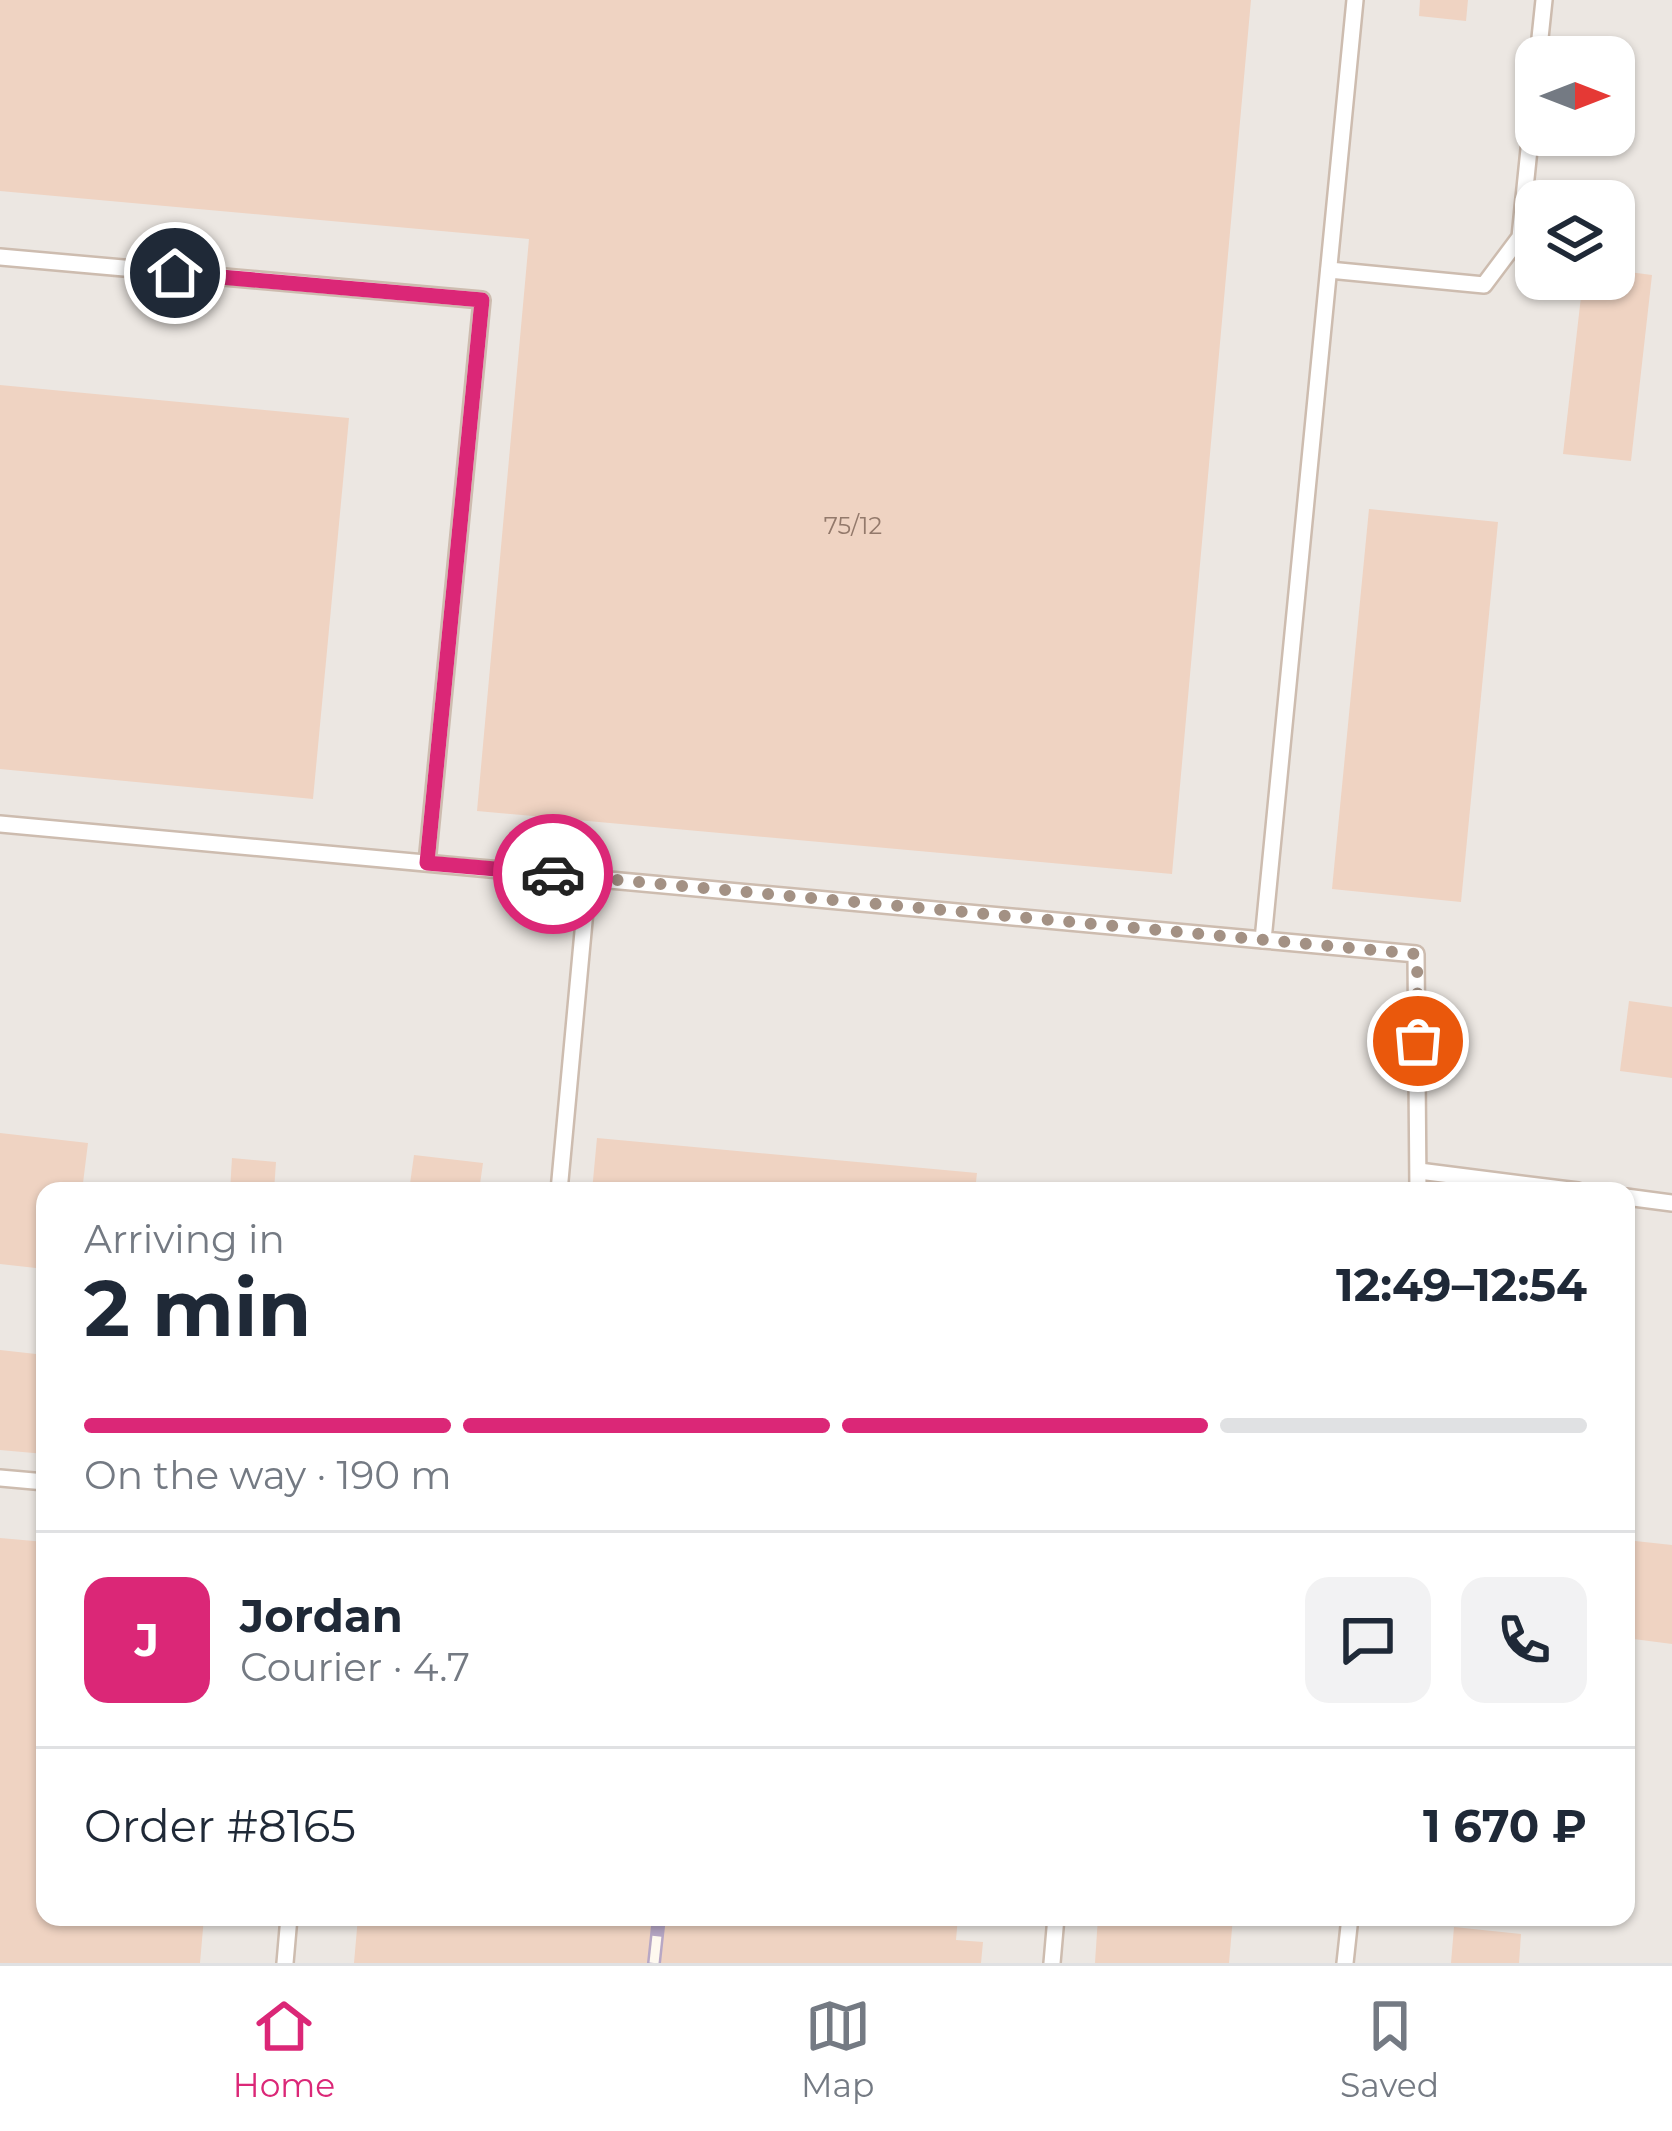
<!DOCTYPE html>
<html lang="en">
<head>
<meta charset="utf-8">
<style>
  :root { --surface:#fff; --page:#f2f2f3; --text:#1f2937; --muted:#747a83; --line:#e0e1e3; --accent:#db2777 }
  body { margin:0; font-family:Montserrat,sans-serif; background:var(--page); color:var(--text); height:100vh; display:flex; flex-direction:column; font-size:45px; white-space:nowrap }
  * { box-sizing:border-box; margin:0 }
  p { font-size:39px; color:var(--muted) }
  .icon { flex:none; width:66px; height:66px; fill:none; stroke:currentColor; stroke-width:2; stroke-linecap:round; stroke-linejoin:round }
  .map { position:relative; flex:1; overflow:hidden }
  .sheet { position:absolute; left:36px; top:1182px; width:1599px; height:744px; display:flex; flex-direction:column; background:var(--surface); border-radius:24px; box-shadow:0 3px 9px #0004 }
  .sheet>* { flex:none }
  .needle { width:78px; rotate:90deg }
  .fabs { position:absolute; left:1515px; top:36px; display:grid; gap:24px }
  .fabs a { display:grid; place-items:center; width:120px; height:120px; border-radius:24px; background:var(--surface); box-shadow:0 3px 9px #0004; font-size:60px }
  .pin { position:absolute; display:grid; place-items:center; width:102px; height:102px; color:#fff; margin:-51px; border:6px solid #fff; border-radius:50%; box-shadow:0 3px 12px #0007 }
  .courier { position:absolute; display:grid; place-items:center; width:120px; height:120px; margin:-60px; border:9px solid #db2777; border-radius:50%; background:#fff; color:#222; box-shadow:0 3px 15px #0007 }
  .overview em { font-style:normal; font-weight:700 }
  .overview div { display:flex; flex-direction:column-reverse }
  .overview { display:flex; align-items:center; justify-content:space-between; height:204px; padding:0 48px }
  h1 { font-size:78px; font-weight:700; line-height:90px }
  .bar { display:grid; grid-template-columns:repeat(4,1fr); gap:18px 12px; align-content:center; height:144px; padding:0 48px }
  .bar i { height:15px; border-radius:9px; background:var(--line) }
  .bar .current { background:var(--accent) }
  .bar p { grid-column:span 4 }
  .line { display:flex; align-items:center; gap:30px; padding:0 48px; border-top:3px solid var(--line) }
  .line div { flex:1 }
  .round { display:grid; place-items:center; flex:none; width:126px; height:126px; border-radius:24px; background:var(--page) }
  .dock { display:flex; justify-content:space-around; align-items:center; height:168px; border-top:3px solid var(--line); background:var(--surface); font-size:33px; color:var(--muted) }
  .dock a { display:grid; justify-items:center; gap:6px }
  .dock .current { color:var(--accent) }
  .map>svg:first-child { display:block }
  .industrial { fill:#ece7e2; fill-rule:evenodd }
  .building { fill:#efd3c2 }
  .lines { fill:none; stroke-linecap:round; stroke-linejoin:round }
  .lane-casing { stroke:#cdbcaf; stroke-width:20 }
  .lane { stroke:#fff; stroke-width:15 }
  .rail-casing { stroke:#b7a7c5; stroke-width:14 }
  .rail { stroke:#fef8ef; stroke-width:9; stroke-dasharray:27; stroke-linecap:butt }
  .done { stroke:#a39184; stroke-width:12; stroke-dasharray:0 21.6 }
  .route { stroke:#db2777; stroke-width:15 }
  .labels { text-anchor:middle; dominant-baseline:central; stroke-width:9; stroke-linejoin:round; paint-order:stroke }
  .number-label { font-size:24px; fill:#93796b }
</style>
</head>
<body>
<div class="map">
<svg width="1672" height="1963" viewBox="0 0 1672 1963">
  <rect width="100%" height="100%" fill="#fbf4e9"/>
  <!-- industrial -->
  <path class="industrial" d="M0,0H1672V1963H0ZM1536,57H1614V135H1536ZM1536,201H1614V279H1536ZM45,1191H1626V1917H45Z"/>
  <!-- building -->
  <g class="building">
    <path d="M0,0H1251L1172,874L477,811L529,239L0,191Z"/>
    <path d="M1420,0H1468L1466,21L1419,16Z"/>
    <path d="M1614,270L1652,275L1631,461L1563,454L1583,279H1614Z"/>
    <path d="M0,385L349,418L313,799L0,769Z"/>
    <path d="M1369,509L1498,522L1461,902L1332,889Z"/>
    <path d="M1629,1001L1672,1007V1078L1620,1071Z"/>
    <path d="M0,1133L88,1143L82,1191H45V1269L0,1264Z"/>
    <path d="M597,1138L977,1173L975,1191H592Z"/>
    <path d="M414,1155L483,1163L479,1191H409Z"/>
    <path d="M232,1158L276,1162L274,1191H230Z"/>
    <path d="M0,1350L45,1355V1454L0,1450Z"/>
    <path d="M0,1538L45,1542V1917H204L200,1963H0Z"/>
    <path d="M1626,1540L1672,1545V1644L1626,1638Z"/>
    <path d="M358,1917H958L956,1940L983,1942L981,1963H354Z"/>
    <path d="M1098,1917H1233L1229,1963H1095Z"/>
    <path d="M1454,1927L1521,1934L1519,1963H1451Z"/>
  </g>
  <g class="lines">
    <defs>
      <g id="lane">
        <path d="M1355,0L1263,940L1416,954L1418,1191"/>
        <path d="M1538,57L1544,0"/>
        <path d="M0,257L482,300L427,863"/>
        <path d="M1329,270L1484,285L1520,237L1536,81"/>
        <path d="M0,824L1263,940"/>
        <path d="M1419,1171L1578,1191"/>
        <path d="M559,1191L588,878"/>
        <path d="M1626,1197L1672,1203"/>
        <path d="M0,1478L45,1482"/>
        <path d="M285,1963L289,1917"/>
        <path d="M1052,1963L1056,1917"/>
        <path d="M1345,1963L1350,1917"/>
      </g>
    </defs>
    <!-- lane casing -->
    <use href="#lane" class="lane-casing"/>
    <!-- lane -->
    <use href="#lane" class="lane"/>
    <defs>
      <path id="rail" d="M654,1963L659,1917"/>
    </defs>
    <!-- rail casing -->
    <use href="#rail" class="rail-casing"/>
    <!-- rail -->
    <use href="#rail" class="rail"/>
  </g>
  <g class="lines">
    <!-- done -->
    <path class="done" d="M553,874L1417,954L1418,1041"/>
    <!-- route -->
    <path class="route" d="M175,273L482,300L427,863L553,874"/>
  </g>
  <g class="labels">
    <!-- number labels -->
    <g class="number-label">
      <text x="853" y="525">75/12</text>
    </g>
  </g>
</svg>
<div class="fabs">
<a><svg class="needle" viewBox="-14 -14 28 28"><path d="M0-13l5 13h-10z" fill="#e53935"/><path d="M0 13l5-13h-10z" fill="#747a83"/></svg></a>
<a><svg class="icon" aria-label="layers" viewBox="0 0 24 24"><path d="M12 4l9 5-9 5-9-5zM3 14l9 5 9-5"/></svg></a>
</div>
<div class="pin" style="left:1418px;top:1041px;background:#ea580c"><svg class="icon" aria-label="bag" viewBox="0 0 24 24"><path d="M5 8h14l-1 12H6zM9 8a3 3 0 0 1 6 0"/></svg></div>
<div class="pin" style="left:175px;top:273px;background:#1f2937"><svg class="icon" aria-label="home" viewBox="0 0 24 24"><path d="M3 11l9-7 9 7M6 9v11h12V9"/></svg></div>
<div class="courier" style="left:553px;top:874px"><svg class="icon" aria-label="car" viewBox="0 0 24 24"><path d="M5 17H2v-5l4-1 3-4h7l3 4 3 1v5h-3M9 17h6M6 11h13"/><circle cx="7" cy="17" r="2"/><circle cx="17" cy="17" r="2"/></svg></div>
<section class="sheet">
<div class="overview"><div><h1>2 min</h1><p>Arriving in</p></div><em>12:49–12:54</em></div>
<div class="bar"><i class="current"></i><i class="current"></i><i class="current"></i><i></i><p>On the way · 190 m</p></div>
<div class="line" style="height:216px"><b class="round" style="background:var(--accent);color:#fff">J</b><div><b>Jordan</b><p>Courier · 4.7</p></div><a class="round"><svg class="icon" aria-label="chat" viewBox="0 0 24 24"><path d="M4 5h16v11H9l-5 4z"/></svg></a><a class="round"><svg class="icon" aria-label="phone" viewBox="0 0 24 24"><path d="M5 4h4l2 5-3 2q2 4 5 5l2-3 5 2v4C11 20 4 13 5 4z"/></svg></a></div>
<div class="line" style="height:156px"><div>Order #8165</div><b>1 670 ₽</b></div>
</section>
</div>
<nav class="dock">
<a class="current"><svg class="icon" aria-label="home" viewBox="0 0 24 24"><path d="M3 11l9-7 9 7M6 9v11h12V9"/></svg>Home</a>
<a><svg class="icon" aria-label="map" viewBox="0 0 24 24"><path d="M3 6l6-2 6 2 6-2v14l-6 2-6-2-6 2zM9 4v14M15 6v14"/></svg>Map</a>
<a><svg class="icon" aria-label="saved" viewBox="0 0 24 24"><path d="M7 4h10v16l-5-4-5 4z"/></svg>Saved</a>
</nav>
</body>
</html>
